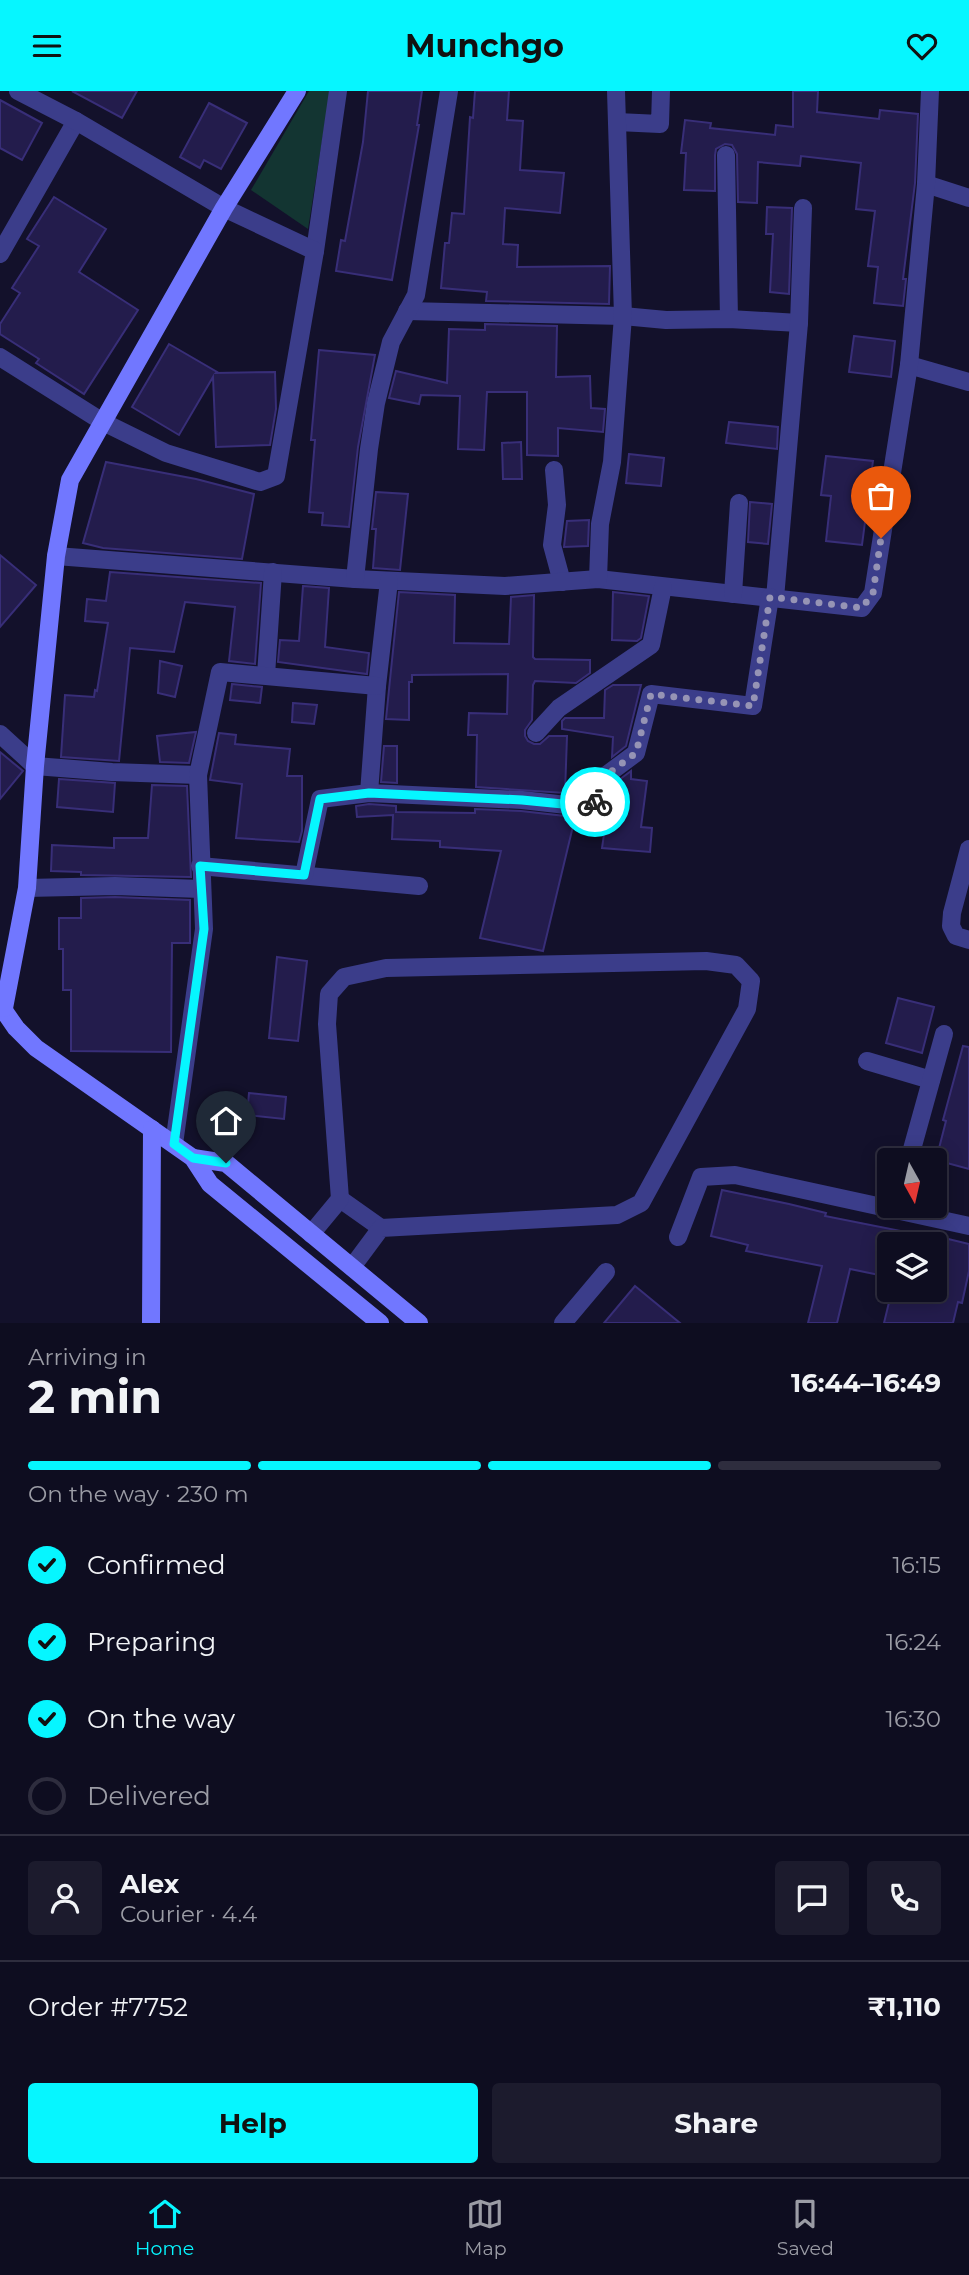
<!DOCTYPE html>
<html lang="en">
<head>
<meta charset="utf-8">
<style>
  :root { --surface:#0e0d20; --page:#1c1b2d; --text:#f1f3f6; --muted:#9b9ca5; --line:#2e2d3e; --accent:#06f6ff }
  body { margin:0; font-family:Montserrat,sans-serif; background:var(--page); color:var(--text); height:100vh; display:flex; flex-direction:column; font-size:26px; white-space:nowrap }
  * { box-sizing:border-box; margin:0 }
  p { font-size:23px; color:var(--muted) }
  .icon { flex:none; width:38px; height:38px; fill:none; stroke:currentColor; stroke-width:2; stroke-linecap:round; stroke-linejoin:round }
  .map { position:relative; height:1232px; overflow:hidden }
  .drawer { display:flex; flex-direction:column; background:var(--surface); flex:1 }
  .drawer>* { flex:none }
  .needle { width:46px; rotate:172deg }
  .tools { position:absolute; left:877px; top:1057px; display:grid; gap:14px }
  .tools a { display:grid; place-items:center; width:70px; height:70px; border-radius:7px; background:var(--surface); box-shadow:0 4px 18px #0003,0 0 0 2px var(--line); font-size:35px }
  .pin { position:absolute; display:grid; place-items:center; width:60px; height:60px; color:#fff; margin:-72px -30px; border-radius:50% 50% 50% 0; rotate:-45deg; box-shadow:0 0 7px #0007 }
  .pin .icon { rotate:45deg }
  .courier { position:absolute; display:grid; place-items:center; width:70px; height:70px; margin:-35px; border:5px solid #06f6ff; border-radius:50%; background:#fff; color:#222; box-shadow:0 2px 9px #0007 }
  .head em { font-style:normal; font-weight:700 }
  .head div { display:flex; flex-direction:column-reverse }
  .head { display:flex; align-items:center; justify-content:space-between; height:119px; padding:0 28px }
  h1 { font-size:46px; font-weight:700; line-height:52px }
  .bar { display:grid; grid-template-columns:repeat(4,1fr); gap:10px 7px; align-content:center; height:84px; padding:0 28px }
  .bar i { height:9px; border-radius:5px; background:var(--line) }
  .bar .active { background:var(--accent) }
  .bar p { grid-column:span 4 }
  .line { display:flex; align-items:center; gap:18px; padding:0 28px; border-top:2px solid var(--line) }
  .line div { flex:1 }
  .round { display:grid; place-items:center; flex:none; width:74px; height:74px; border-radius:7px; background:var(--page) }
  ol { padding:0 28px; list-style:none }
  li { display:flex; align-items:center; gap:21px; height:77px }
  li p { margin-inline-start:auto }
  li .icon { padding:7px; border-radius:50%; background:var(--accent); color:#111; stroke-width:4 }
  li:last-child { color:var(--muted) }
  li i { width:38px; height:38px; border:4px solid var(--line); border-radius:50% }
  .primary-button { display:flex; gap:14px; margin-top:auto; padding:14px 28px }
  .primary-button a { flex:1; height:80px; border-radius:7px; background:var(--accent); color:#111; font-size:28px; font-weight:700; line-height:80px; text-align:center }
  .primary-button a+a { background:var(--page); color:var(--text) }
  header { display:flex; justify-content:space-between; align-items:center; height:91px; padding:0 28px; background:var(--accent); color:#111; font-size:32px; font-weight:700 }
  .tabs { display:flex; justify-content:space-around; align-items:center; height:98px; border-top:2px solid var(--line); background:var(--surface); font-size:19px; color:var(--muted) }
  .tabs a { display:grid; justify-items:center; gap:4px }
  .tabs .active { color:var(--accent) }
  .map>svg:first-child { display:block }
  .green { fill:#133532 }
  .building { fill:#231c4c; stroke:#382e78; stroke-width:2 }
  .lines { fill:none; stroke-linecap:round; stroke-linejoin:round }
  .street { stroke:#3b3d8a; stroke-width:18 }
  .secondary { stroke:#7177ff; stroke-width:18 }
  .done { stroke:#9694b5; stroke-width:7; stroke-dasharray:0 12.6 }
  .route { stroke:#06f6ff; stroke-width:9 }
</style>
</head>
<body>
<header><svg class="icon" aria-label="menu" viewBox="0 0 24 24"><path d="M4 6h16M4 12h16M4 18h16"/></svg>Munchgo<svg class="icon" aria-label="heart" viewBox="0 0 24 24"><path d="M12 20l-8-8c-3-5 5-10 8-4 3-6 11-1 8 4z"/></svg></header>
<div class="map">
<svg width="969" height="1232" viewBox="0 0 969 1232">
  <rect width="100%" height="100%" fill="#13112b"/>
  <!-- green -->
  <path class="green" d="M309,0H330L308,138L251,99Z"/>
  <!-- building -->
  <g class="building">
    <path d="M72,0H137L122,27Z"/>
    <path d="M368,0H422L417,34H419L392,189L336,180L341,149L345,150L363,51Z"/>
    <path d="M475,0H509L507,29L523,30L520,79L564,82L560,122L505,117L503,153L518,154L517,176L610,175L609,213L486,210L487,201L441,197L445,152H449L452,122L464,123L470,26L473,27Z"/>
    <path d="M793,0H818L817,21L879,28L880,19L918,23L915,92L903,188H906L903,215L874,212L878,176L868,175L875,120L856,118L861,72L801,65L800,75L758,71L757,112L738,111L737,63L732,54L725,53L716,58L715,64V100L684,99L686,62H681L685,29L711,32L710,37L775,44L776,34L793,36Z"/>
    <path d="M0,9L42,32L22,69L0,57Z"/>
    <path d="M209,12L247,32L221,78L204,69L200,77L180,66Z"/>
    <path d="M54,106L106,138L79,181L138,219L84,303L36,272L39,268L0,243V233L20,202L12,197L39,155L27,148Z"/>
    <path d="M767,116L792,117L789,203L770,201L773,143H766Z"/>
    <path d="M485,233L557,235L556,286L590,285L591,317L605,318L603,341L558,337V365L527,364V301H487L484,359L458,358L460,305L421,304L419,313L389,307L396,280L447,292L449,238L485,239Z"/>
    <path d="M854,245L895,250L891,286L849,281Z"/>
    <path d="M169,253L217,281L216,282L275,281L276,318L270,354L216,356L213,286L179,344L132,316Z"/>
    <path d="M319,259L375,264L358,356L349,436L322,434L323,422L309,421L315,349H311Z"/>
    <path d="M729,331L778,336L777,358L726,352Z"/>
    <path d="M521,351L522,388H503L502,352Z"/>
    <path d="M629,363L664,367L661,395L626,392Z"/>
    <path d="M826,365L873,370L862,454L826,450L831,405L821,404Z"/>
    <path d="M106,371L196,388L254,403L242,468L103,457L83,452Z"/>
    <path d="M376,401L408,403L400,479L373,477L376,438H372Z"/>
    <path d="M750,411L772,413L768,453L748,451Z"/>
    <path d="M589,429L588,455L564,456L567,430Z"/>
    <path d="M0,464L36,494L0,536Z"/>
    <path d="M110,481L261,492L255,573L229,570L235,516L185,511L174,561L130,557L119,670L61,666L65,604L94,606L95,599L97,600L108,532L85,530L87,508L106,510Z"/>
    <path d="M303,495L329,497L325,556L369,562L367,583L278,571L280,549L299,550Z"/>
    <path d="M399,501L455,504L454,552L509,553L511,506L534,504L533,566L535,568L590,569V582L576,592L535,590L533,594L532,629L525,639V645L528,650L534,653H540L549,645H567L565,702L476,696L477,644H468L469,622L507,623L508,583L412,584V591H409V629L386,628Z"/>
    <path d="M613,501L649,505L641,547L637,550L612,549Z"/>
    <path d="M160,570L182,575L175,606L158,602Z"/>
    <path d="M232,593L262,596L260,612L230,609Z"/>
    <path d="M613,594H641L626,655L612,666L613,646L562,638V630L565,627H604L605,599Z"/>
    <path d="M293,612L317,614L314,633L292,631Z"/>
    <path d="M196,641L189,672L160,671L157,645Z"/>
    <path d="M219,642L236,644L235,653L290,658L287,685H302V740L299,751L236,747L242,693L210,689Z"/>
    <path d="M384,655H397V692L381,691Z"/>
    <path d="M0,661L23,680L0,708Z"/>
    <path d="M631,680V688L647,690L641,736L652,737L650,761L602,757L611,695Z"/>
    <path d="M59,688L115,692L113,721L57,716Z"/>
    <path d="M152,694L187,695L191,786L81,784V781L51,780L52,754L114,757V747H148Z"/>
    <path d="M369,713L396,715V721L475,722V718L521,720L565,725V729L574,731L543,860L480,847L501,760L440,756V750L392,748L393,724L357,726L356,715Z"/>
    <path d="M115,806L190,809V852H172L171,961L71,960V899H63V858H59V827H81V807Z"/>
    <path d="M277,866L307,870L298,950L269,947Z"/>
    <path d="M898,907L934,916L922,962L886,952Z"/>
    <path d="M963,955L969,956V1078L936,1069L946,1030L943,1029Z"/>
    <path d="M249,1002L286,1006L284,1028L247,1024Z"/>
    <path d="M722,1099L789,1113L826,1122L825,1125L926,1145L925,1153H889V1186L850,1178L837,1232H808L822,1175L746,1160L748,1154L711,1145Z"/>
    <path d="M940,1146L969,1153V1180L962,1212L958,1211L953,1232H884L892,1199L925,1207L927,1199H934V1168Z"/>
    <path d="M635,1195L680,1232H604Z"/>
  </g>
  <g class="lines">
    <!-- street -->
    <g class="street">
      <path d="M617,31L660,33L661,0"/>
      <path d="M726,64L729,228"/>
      <path d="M926,93L969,107"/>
      <path d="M315,160L338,0"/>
      <path d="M0,163L76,30"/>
      <path d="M407,220L623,225L666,229L729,228L799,232"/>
      <path d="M0,266L103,331L166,362L260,391L276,385L315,160L224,117L76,30L18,0"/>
      <path d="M909,274L969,291"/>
      <path d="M554,379L557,414L552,454L562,491"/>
      <path d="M56,465L355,488L505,495L598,488L862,517L873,502L909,274L926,93L930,0"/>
      <path d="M355,488L369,358L376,312L391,251L416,204L449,0"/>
      <path d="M598,488L600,433L612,371L623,225L616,0"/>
      <path d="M733,503L739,412"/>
      <path d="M775,507L799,232L803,117"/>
      <path d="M266,584L273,481"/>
      <path d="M536,642L559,617L651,554L663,496"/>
      <path d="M0,643L35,675L112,681L198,684"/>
      <path d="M369,702L377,595L389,490"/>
      <path d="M969,758L952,822L951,835L956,845L969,849"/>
      <path d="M200,775L419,795"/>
      <path d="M304,784L320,708L369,702L522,709L593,717L601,688L636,662L651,603L753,615L770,506"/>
      <path d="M27,797L115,795L201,798"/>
      <path d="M867,970L931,989"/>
      <path d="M174,1053L204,838L198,684L220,581L377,595"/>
      <path d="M909,1069L944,943"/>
      <path d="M340,1108L381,1137"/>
      <path d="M311,1143L340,1108L327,933L329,903L344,886L386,877L706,870L736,874L751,890L747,918L641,1112L617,1124L381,1137L352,1176"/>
      <path d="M678,1146L701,1086L735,1084L969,1135"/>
      <path d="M563,1232L606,1181"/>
    </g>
    <!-- secondary -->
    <g class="secondary">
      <path d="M0,914L16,937L36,957L193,1067L210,1093L380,1232"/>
      <path d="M4,917L27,797L35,675L56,465L70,389L224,117L297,0"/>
      <path d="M193,1067L226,1072L419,1232"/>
      <path d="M151,1232L152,1038"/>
    </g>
  </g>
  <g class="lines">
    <!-- done -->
    <path class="done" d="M595,711L601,688L636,662L651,603L753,615L770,506L862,517L873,502L881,447"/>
    <!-- route -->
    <path class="route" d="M226,1072L193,1067L174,1053L204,838L200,775L304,784L320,708L369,702L522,709L593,716L595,711"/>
  </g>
</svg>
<div class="tools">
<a><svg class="needle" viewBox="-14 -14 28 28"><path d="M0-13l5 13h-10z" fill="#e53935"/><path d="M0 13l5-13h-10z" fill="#9b9ca5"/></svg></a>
<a><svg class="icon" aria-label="layers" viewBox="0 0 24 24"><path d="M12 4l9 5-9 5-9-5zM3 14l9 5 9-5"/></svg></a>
</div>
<div class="pin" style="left:881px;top:447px;background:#ea580c"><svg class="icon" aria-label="bag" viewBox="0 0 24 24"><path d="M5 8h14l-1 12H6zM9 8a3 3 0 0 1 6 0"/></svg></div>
<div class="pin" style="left:226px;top:1072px;background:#1f2937"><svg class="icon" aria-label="home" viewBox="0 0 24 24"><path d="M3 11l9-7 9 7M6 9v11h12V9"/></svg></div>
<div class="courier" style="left:595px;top:711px"><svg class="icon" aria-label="bike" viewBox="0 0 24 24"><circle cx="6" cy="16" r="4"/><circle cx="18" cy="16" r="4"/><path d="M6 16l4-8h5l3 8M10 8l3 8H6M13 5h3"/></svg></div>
</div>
<section class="drawer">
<div class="head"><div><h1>2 min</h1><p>Arriving in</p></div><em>16:44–16:49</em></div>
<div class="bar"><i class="active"></i><i class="active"></i><i class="active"></i><i></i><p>On the way · 230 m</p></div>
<ol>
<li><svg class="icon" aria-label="check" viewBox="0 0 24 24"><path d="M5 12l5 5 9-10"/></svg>Confirmed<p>16:15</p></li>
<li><svg class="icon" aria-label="check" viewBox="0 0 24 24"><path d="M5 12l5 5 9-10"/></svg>Preparing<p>16:24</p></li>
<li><svg class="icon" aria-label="check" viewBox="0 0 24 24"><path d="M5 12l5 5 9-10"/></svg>On the way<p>16:30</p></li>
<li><i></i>Delivered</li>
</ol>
<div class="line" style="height:126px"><a class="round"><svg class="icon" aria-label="person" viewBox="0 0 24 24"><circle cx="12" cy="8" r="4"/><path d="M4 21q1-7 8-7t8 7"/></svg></a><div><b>Alex</b><p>Courier · 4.4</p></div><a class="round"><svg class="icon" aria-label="chat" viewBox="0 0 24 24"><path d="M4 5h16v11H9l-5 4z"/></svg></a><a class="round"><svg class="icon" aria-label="phone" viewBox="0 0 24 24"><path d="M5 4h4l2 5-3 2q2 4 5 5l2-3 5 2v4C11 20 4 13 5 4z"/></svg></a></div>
<div class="line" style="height:91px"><div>Order #7752</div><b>₹1,110</b></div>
<div class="primary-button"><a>Help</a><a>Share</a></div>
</section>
<nav class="tabs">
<a class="active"><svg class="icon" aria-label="home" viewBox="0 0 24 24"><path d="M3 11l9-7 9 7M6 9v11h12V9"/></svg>Home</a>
<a><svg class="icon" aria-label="map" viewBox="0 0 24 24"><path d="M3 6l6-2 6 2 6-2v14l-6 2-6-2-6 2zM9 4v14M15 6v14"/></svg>Map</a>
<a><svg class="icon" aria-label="saved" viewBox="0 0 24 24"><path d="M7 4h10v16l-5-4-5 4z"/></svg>Saved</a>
</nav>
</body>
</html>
